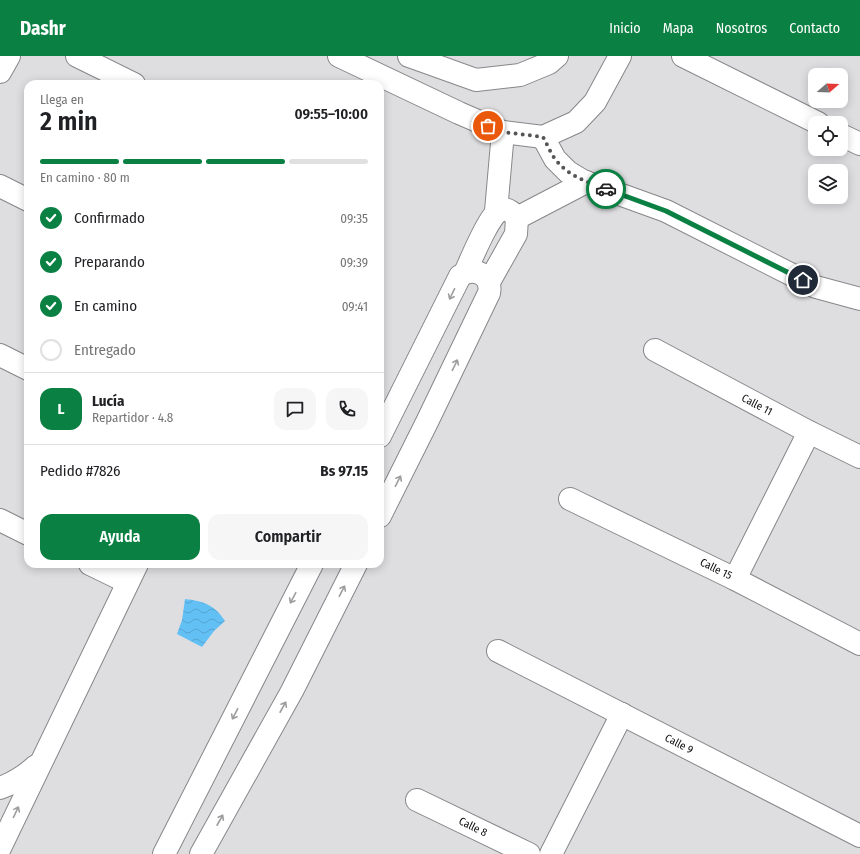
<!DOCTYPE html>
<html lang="es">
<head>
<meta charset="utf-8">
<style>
  :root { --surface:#fff; --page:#f6f6f6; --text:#202124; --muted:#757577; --line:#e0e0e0; --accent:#0b8043 }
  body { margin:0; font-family:"Fira Sans Condensed",sans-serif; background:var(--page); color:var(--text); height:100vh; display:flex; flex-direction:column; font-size:15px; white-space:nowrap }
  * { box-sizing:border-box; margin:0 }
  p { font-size:13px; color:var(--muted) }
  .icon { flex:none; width:22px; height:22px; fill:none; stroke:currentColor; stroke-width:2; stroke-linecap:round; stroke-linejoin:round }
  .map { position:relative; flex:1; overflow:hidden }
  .panel { position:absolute; left:24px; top:24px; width:360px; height:488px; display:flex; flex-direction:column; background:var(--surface); border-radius:12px; box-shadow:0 2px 10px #0003 }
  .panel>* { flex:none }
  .needle { width:26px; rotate:71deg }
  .fabs { position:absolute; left:808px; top:12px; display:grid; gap:8px }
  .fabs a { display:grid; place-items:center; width:40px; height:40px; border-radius:8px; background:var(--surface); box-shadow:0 2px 10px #0003; font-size:20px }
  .pin { position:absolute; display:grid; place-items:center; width:34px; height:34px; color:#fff; margin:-17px; border:2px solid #fff; border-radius:50%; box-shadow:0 1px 4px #0007 }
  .courier { position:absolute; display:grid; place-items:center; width:40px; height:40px; margin:-20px; border:3px solid #0b8043; border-radius:50%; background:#fff; color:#222; box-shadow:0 1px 5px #0007 }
  .overview em { font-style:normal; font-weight:600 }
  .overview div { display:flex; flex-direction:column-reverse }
  .overview { display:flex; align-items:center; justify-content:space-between; height:68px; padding:0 16px }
  h1 { font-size:26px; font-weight:600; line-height:30px }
  .bar { display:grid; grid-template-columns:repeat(4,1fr); gap:6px 4px; align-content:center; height:48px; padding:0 16px }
  .bar i { height:5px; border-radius:3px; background:var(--line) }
  .bar .on { background:var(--accent) }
  .bar p { grid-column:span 4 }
  .line { display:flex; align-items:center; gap:10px; padding:0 16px; border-top:1px solid var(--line) }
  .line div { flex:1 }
  .round { display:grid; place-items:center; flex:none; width:42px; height:42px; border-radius:12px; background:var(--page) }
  ol { padding:0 16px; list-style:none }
  li { display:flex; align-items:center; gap:12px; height:44px }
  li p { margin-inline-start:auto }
  li .icon { padding:4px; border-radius:50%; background:var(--accent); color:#fff; stroke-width:4 }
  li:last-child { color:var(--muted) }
  li i { width:22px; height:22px; border:2px solid var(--line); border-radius:50% }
  .button { display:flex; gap:8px; margin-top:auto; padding:8px 16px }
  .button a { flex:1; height:46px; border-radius:12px; background:var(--accent); color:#fff; font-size:16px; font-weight:600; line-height:46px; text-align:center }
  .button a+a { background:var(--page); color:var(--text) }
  header { display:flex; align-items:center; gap:24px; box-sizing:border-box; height:56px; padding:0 20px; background:var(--accent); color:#fff }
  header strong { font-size:19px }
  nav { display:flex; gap:22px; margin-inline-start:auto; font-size:14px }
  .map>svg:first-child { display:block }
  .water { fill:url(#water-waves) }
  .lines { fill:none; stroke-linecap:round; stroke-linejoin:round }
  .minor-casing { stroke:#87878a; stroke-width:24 }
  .minor { stroke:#fff; stroke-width:22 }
  .oneway { stroke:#9d9d9e }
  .done { stroke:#555557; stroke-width:4; stroke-dasharray:0 7.2 }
  .route { stroke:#0b8043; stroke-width:5 }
  .labels { text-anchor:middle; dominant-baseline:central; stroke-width:3; stroke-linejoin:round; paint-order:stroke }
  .street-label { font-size:11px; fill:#0b0b0c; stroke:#fff }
</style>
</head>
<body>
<header>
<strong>Dashr</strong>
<nav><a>Inicio</a><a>Mapa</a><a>Nosotros</a><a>Contacto</a></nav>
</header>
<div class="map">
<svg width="860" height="798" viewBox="0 0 860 798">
  <defs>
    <pattern id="water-waves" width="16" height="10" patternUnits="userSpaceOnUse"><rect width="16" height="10" fill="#63c0f5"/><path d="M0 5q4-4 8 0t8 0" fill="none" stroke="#55a4d1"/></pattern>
  </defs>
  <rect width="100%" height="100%" fill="#dedee1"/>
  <!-- water -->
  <path class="water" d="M185,543C203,545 215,549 225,565L214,575L202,591L177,578L182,564Z"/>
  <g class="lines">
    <defs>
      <g id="minor">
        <path d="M77,0L134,28"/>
        <path d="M339,0L459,57L503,76L543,81L576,66L595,46L620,0"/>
        <path d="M409,0L476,24L520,19L549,7L557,0"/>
        <path d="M683,0L818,67"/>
        <path d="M0,16L9,0"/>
        <path d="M841,79L860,88"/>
        <path d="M543,81L555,103L568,116L583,125L666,155L816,231L860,243"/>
        <path d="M0,130L28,144"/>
        <path d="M496,155L503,76"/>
        <path d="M517,162L586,126"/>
        <path d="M465,217C470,206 491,154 502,153C508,152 514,158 517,162L516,178L489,226"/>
        <path d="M655,294L809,376L860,401"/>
        <path d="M0,299L28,313"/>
        <path d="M380,380L460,220C474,210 493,219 489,237L427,366L380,460"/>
        <path d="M570,443L735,523L860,588"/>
        <path d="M0,464L28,478"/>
        <path d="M90,508L127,526"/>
        <path d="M735,523L809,376"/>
        <path d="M498,595L860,780"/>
        <path d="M0,732C14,727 25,720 36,710"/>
        <path d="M417,744L529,798"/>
        <path d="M0,792L137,508"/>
        <path d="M164,798L312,508"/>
        <path d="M201,798L292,635L356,508"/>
        <path d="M551,798L622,658"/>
      </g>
    </defs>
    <!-- minor casing -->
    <use href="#minor" class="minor-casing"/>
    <!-- minor -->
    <use href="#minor" class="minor"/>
  </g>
  <!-- one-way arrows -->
  <defs><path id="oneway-shaft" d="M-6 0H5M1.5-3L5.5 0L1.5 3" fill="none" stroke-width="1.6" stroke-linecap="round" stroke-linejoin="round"/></defs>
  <g class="oneway">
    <use href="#oneway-shaft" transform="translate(452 238) rotate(116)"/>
    <use href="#oneway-shaft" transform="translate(455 309) rotate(-64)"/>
    <use href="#oneway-shaft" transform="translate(398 425) rotate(-63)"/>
    <use href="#oneway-shaft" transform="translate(342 535) rotate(-63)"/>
    <use href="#oneway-shaft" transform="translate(293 542) rotate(118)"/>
    <use href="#oneway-shaft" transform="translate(283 651) rotate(-61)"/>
    <use href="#oneway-shaft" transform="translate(235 658) rotate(117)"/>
    <use href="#oneway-shaft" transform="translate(16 756) rotate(-65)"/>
    <use href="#oneway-shaft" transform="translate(220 764) rotate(-61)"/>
  </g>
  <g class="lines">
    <!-- done -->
    <path class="done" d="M488,70L503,76L543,81C547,88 550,96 555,103C568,120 587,126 606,133"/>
    <!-- route -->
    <path class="route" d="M606,133L666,155L803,224"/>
  </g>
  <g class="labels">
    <!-- street labels -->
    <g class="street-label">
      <text transform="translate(757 349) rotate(28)">Calle 11</text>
      <text transform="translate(716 513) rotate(26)">Calle 15</text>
      <text transform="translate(679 688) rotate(27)">Calle 9</text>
      <text transform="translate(473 771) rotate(26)">Calle 8</text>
    </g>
  </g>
</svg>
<div class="fabs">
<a><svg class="needle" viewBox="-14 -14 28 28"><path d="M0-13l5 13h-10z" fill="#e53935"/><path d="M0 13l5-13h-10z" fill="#757577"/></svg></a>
<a><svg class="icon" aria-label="locate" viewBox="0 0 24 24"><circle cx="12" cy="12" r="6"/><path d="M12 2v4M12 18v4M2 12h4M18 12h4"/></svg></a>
<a><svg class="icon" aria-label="layers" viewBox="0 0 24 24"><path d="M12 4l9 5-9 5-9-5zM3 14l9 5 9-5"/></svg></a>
</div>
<div class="pin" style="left:488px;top:70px;background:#ea580c"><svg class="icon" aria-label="bag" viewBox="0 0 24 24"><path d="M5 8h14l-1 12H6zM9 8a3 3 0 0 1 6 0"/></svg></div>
<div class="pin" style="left:803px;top:224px;background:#1f2937"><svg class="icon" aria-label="home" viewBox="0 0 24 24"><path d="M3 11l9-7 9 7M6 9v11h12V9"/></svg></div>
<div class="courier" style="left:606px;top:133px"><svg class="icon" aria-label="car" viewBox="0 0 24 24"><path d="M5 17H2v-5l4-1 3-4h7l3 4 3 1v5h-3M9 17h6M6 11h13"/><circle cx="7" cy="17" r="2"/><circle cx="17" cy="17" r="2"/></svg></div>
<section class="panel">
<div class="overview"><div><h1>2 min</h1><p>Llega en</p></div><em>09:55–10:00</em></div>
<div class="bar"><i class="on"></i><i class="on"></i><i class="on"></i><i></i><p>En camino · 80 m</p></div>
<ol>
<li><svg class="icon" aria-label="check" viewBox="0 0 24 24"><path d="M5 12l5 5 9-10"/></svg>Confirmado<p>09:35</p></li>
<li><svg class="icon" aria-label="check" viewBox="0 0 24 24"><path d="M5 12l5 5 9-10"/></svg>Preparando<p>09:39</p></li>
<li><svg class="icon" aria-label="check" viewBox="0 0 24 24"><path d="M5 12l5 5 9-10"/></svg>En camino<p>09:41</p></li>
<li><i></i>Entregado</li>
</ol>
<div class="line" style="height:72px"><b class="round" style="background:var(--accent);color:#fff">L</b><div><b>Lucía</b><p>Repartidor · 4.8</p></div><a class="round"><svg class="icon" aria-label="chat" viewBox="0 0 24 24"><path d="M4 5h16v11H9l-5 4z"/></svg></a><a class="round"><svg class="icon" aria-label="phone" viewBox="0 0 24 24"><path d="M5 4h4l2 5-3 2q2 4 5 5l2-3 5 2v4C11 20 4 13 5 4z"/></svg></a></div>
<div class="line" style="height:52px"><div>Pedido #7826</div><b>Bs 97.15</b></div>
<div class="button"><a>Ayuda</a><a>Compartir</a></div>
</section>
</div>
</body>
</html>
